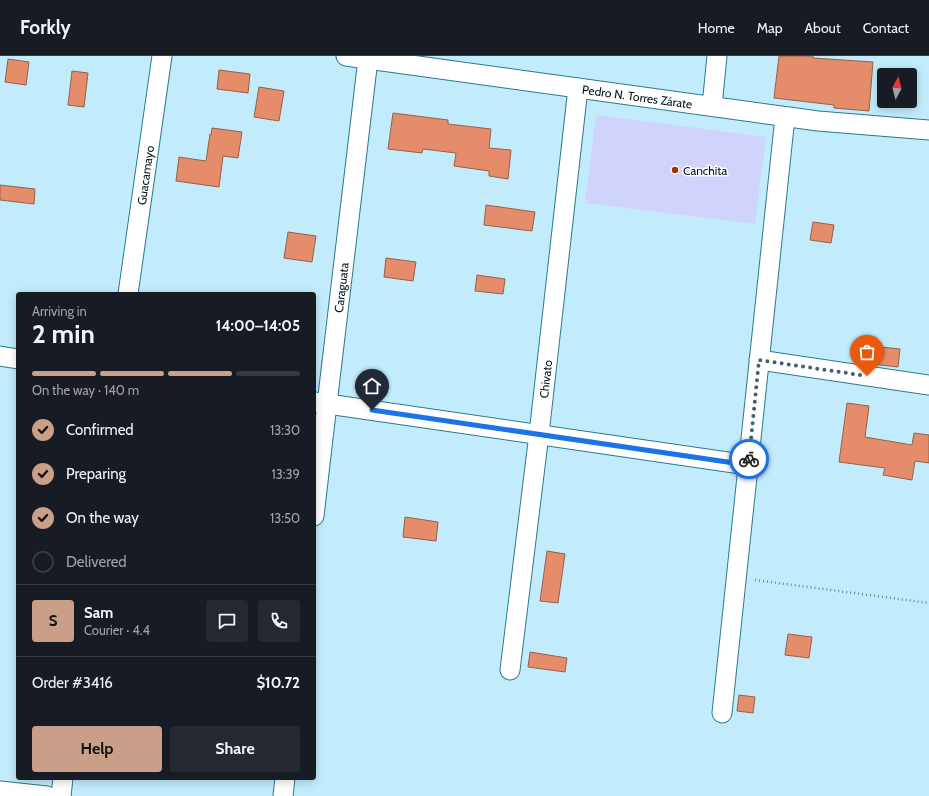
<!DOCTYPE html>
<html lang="en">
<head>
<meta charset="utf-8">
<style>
  :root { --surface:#171b24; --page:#242831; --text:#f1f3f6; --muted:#9ea1a6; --line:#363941; --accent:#ca9f87 }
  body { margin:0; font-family:Cabin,sans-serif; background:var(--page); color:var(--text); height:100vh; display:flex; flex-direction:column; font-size:15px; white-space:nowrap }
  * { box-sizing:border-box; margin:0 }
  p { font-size:13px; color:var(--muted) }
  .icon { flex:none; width:22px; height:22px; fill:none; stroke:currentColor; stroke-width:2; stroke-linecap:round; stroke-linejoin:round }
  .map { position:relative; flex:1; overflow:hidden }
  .drawer { position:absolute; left:16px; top:236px; width:300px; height:488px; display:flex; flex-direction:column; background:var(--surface); border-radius:4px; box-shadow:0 2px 10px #0003 }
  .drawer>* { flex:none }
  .needle { width:26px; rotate:7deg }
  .fabs { position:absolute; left:877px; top:12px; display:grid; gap:8px }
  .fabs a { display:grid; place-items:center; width:40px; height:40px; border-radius:4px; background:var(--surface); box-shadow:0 2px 10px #0003; font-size:20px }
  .pin { position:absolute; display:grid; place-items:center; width:34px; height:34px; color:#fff; margin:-41px -17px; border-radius:50% 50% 50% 0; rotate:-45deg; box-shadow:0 0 4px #0007 }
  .pin .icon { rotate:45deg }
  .courier { position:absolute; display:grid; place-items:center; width:40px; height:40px; margin:-20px; border:3px solid #1a73e8; border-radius:50%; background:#fff; color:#222; box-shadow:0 1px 5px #0007 }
  .summary em { font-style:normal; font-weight:700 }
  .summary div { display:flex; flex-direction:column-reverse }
  .summary { display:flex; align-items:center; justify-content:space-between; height:68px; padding:0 16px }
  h1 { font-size:26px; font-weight:700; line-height:30px }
  .bar { display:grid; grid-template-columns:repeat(4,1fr); gap:6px 4px; align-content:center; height:48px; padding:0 16px }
  .bar i { height:5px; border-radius:3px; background:var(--line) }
  .bar .selected { background:var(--accent) }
  .bar p { grid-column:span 4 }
  .line { display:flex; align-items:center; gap:10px; padding:0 16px; border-top:1px solid var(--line) }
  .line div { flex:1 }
  .round { display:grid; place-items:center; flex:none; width:42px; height:42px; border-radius:4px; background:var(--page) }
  ol { padding:0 16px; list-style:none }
  li { display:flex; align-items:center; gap:12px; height:44px }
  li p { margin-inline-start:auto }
  li .icon { padding:4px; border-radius:50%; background:var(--accent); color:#111; stroke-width:4 }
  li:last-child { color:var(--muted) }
  li i { width:22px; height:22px; border:2px solid var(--line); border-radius:50% }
  .primary-button { display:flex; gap:8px; margin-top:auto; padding:8px 16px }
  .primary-button a { flex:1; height:46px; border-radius:4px; background:var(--accent); color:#111; font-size:16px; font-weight:700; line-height:46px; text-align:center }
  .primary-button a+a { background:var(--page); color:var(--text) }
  header { display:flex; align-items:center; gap:24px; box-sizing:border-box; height:56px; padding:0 20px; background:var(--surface); border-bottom:1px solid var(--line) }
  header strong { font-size:19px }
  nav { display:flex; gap:22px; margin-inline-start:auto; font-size:14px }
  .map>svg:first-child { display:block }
  .green { fill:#d0d3fc }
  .building { fill:#e58d6a; stroke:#985f49 }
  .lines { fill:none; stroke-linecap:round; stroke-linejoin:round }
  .minor-casing { stroke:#2c7890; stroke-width:21 }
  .path { stroke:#6a8a96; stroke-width:2.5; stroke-dasharray:1 3; stroke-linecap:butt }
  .minor { stroke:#fff; stroke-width:19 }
  .done { stroke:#44606a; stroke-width:4; stroke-dasharray:0 7.2 }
  .route { stroke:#1a73e8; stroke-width:5 }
  .poi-dot { fill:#9b3800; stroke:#fff; stroke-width:1.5 }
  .labels { text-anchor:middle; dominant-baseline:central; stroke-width:3; stroke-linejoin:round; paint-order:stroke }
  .street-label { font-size:12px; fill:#00141b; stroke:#fff }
  .poi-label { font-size:12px; fill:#00141b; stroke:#fff; text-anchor:start }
</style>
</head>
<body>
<header>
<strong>Forkly</strong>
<nav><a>Home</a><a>Map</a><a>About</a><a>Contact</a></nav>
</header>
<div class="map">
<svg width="929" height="740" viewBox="0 0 929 740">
  <rect width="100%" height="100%" fill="#c2ecfc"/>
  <!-- green -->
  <path class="green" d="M596,59L766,81L755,168L585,147Z"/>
  <!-- building -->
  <g class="building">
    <path d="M779,0H813V2L873,6L869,55L834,52V49L774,42Z"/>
    <path d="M8,3L29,6L26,29L5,26Z"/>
    <path d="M219,14L250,18L248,37L217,33Z"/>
    <path d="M72,15L88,17L84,51L68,49Z"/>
    <path d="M259,31L284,35L279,65L254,61Z"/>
    <path d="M393,57L448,64V68L491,73L489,92L511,94L508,123L489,120V115L454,110L456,97L423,93L422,97L388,93Z"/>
    <path d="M212,72L242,76L238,102L223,100L219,131L176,125L179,101L206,105L210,78L211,79Z"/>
    <path d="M0,129L35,133L34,148L0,144Z"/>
    <path d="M486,149L535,156L532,175L484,169Z"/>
    <path d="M813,166L834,169L831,187L810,184Z"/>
    <path d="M288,176L316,180L312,206L284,202Z"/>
    <path d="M386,202L416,206L413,225L384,221Z"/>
    <path d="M477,219L505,223L503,238L475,235Z"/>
    <path d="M872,290L900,293L898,311L871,308Z"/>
    <path d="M847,347L869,350L865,381L912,389L914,377L929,379V407L915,405L912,424L883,419L885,412L839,406Z"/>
    <path d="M405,461L438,466L436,485L403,481Z"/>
    <path d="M547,495L565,498L558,547L540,545Z"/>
    <path d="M788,578L812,581L809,602L785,599Z"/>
    <path d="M530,596L567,602L565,616L528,611Z"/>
    <path d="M739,639L755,641L753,657L737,655Z"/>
  </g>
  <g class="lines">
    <defs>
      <g id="minor">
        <path id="s1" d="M346,0L818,65L929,74"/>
        <path d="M712,50L717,0"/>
        <path id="s2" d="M128,238L162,0"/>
        <path d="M0,300L18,303"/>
        <path d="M759,304L929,329"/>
        <path d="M314,346L748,409"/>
        <path id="s3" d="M314,460L327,348L368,3"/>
        <path id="s4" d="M510,614L539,378L578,32"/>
        <path d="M722,657L785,61"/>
        <path d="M0,735L47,740"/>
        <path d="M61,740L63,722"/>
        <path d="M283,740L285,722"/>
      </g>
    </defs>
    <!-- minor casing -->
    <use href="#minor" class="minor-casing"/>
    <!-- path -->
    <path class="path" d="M755,524L929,547"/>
    <!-- minor -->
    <use href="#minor" class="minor"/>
  </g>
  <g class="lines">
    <!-- done -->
    <path class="done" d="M749,403L759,304L867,320"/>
    <!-- route -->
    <path class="route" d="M372,354L748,409L749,403"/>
  </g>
  <!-- markers -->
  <circle class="poi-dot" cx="675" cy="114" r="4"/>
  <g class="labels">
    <!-- street labels -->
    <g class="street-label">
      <text stroke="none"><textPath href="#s1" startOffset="294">Pedro N. Torres Zárate</textPath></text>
      <text stroke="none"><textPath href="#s2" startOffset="120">Guacamayo</textPath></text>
      <text stroke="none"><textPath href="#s3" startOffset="230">Caraguata</textPath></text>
      <text stroke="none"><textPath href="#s4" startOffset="293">Chivato</textPath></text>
    </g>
    <!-- poi labels -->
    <g class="poi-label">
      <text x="683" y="114">Canchita</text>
    </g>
  </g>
</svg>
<div class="fabs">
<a><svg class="needle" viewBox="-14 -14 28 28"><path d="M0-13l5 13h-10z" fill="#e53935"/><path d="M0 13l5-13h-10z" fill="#9ea1a6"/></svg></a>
</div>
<div class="pin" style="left:867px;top:320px;background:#ea580c"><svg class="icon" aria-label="bag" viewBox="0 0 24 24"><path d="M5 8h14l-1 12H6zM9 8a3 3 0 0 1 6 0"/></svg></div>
<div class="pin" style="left:372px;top:354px;background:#1f2937"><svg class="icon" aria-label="home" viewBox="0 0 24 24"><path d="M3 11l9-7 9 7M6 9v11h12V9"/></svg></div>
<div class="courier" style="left:749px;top:403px"><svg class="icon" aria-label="bike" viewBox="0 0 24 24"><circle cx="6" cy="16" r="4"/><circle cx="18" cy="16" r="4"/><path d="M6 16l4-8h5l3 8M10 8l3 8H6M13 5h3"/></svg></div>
<section class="drawer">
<div class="summary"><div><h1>2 min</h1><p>Arriving in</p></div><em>14:00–14:05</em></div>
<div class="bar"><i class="selected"></i><i class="selected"></i><i class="selected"></i><i></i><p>On the way · 140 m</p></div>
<ol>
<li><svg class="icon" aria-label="check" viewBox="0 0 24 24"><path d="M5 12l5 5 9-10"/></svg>Confirmed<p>13:30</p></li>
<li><svg class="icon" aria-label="check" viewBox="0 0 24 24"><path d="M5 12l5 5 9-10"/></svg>Preparing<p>13:39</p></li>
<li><svg class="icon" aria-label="check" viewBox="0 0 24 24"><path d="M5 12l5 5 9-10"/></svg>On the way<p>13:50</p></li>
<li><i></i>Delivered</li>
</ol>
<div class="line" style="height:72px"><b class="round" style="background:var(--accent);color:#111">S</b><div><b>Sam</b><p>Courier · 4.4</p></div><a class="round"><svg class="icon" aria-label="chat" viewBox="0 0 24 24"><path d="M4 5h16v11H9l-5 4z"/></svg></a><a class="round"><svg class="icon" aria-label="phone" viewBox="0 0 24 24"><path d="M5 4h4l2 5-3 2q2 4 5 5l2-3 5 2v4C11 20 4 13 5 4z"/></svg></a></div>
<div class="line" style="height:52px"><div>Order #3416</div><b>$10.72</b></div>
<div class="primary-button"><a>Help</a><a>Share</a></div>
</section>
</div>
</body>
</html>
